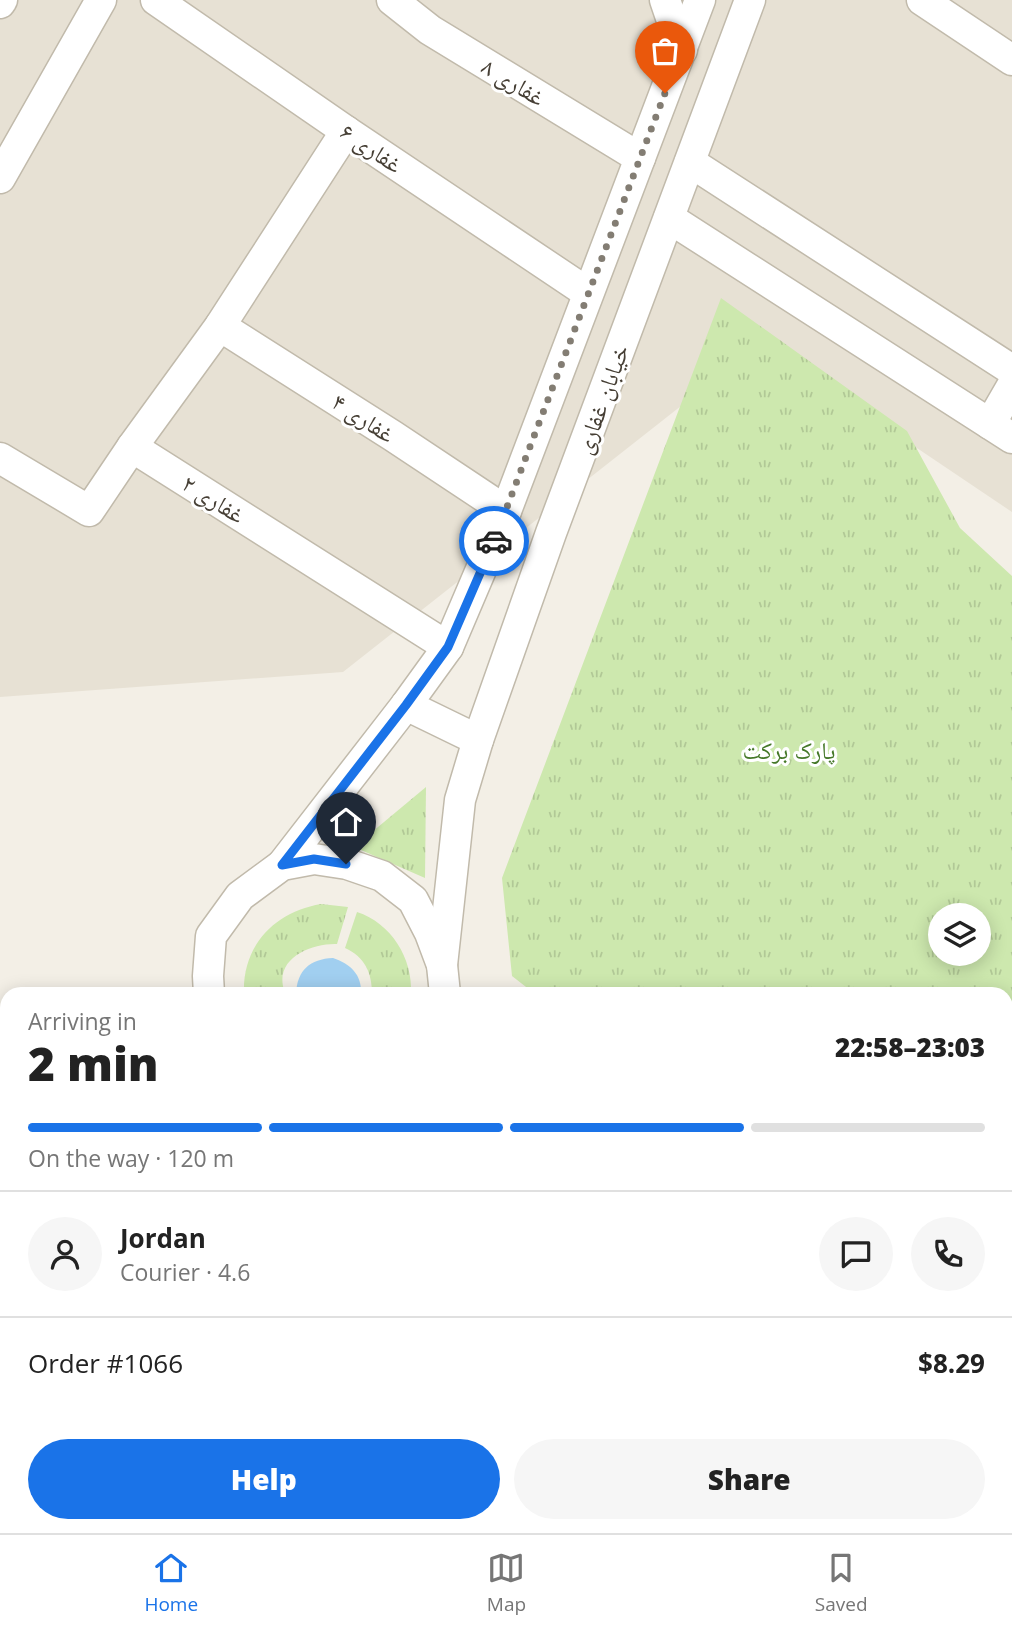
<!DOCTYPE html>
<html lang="en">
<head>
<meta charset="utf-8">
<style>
  :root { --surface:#fff; --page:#f6f6f6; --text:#222; --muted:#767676; --line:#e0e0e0; --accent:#1a73e8 }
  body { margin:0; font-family:"Open Sans","Noto Naskh Arabic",sans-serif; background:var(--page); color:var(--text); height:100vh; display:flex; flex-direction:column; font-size:26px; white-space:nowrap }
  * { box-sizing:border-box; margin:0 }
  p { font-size:23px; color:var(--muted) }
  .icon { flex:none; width:38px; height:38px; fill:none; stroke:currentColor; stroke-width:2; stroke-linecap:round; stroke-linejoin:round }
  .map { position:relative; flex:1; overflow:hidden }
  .side { position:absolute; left:0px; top:987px; width:1013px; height:546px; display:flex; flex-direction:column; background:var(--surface); border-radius:21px 21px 0 0; box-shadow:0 4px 18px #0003 }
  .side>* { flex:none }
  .controls { position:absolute; left:928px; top:903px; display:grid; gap:14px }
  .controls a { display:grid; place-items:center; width:63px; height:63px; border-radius:50%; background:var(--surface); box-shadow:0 4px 18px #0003; font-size:35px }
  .pin { position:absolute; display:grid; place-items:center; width:60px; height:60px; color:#fff; margin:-72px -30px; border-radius:50% 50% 50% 0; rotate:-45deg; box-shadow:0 0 7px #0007 }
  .pin .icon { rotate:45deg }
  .courier { position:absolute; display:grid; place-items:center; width:70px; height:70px; margin:-35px; border:5px solid #1a73e8; border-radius:50%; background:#fff; color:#222; box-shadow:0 2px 9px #0007 }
  .summary em { font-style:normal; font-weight:800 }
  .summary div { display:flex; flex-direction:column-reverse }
  .summary { display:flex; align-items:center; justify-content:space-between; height:119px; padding:0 28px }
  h1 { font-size:46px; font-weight:800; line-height:52px }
  .bar { display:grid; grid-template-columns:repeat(4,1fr); gap:10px 7px; align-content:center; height:84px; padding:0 28px }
  .bar i { height:9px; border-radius:5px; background:var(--line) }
  .bar .on { background:var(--accent) }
  .bar p { grid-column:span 4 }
  .line { display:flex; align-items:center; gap:18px; padding:0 28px; border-top:2px solid var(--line) }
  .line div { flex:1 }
  .round { display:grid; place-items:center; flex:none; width:74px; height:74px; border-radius:37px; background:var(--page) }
  .button { display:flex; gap:14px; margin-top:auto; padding:14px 28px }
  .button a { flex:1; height:80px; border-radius:42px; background:var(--accent); color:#fff; font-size:28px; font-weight:800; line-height:80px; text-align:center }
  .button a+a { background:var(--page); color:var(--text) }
  .tab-bar { display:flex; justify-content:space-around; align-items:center; height:98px; border-top:2px solid var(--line); background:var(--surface); font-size:19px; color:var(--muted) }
  .tab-bar a { display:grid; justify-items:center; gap:4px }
  .tab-bar .on { color:var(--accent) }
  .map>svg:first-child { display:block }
  .residential { fill:#e7e1d4 }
  .grass { fill:url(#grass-tufts); fill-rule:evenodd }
  .water { fill:#a1cff0 }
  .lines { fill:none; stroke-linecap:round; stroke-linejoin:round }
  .minor-casing { stroke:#c1baab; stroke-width:33 }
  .minor { stroke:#fff; stroke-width:30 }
  .done { stroke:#837d73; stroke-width:7; stroke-dasharray:0 12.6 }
  .route { stroke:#1a73e8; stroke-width:9 }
  .labels { text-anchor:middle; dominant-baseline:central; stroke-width:6; stroke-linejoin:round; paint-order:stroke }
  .street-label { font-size:24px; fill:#463f35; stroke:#fff }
  .park-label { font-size:24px; fill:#457828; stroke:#fff }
</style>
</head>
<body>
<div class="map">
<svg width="1012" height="1533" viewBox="0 0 1012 1533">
  <defs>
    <pattern id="grass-tufts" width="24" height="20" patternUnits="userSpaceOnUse" patternTransform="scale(1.75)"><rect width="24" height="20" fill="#cde8ae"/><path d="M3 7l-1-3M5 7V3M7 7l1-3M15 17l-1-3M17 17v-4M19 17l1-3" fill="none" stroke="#b1c896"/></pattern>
  </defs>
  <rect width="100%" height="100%" fill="#f3efe6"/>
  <!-- residential -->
  <g class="residential">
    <path d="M0,0H1012V512L761,343L343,672L0,697Z"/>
    <path d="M0,1041L7,1046V1526H702L712,1533H0Z"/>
  </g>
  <!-- grass -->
  <g class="grass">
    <path d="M721,298L907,431L960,528L1012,576V1365L1006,1360V994H535L512,976L502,878ZM978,915V954H940V915Z"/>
    <path d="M426,787L425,878L354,847Z"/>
    <path d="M321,904L348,907L337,944C312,943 274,958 284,990L269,993L267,990L264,988L257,990L255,994H244C242,945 275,912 321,904Z"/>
    <path d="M357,912C391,923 413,958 411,994H372C372,973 365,957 345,948Z"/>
  </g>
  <!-- water -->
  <path class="water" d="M333,958C351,964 362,975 361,994H296C297,970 310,959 333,958Z"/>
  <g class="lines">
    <defs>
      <g id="minor">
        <path d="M156,0L346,131L588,293"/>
        <path d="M392,0L430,30L640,158"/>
        <path d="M665,0L682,50"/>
        <path d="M922,0L1012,60"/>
        <path d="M0,3L2,0"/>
        <path d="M690,162L1012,370"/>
        <path d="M0,178L101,0"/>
        <path d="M669,218L1012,438"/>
        <path d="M220,326L393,436L506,511"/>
        <path d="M990,424L1012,386"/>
        <path d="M132,447L220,326L346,131"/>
        <path d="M0,458L89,511L132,447L448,647"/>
        <path d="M406,705L478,740"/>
        <path d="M282,865L406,705L448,647L506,511L700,0"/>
        <path d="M442,965L460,800L478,740L551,533L750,0"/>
        <path d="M209,994L208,976L211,936L240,896L282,865L314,859L347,864L382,876L413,900L430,933L442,965L445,994"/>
        <path d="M1006,1467L1012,1472"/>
        <path d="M526,1526L534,1533"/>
        <path d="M63,1533L66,1526"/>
        <path d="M134,1533L137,1526"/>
        <path d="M794,1533L799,1526"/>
      </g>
    </defs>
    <!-- minor casing -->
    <use href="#minor" class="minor-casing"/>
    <!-- minor -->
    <use href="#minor" class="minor"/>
  </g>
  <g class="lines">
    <!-- done -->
    <path class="done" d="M494,541L665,93"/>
    <!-- route -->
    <path class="route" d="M346,864L314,859L282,865L406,705L448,647L494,541"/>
  </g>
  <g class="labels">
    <!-- street labels -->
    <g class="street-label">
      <text transform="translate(514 81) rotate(31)">غفاری ۸</text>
      <text transform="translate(372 147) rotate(34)">غفاری ۶</text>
      <text transform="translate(601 399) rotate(-70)">خیابان غفاری</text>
      <text transform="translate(364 417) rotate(33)">غفاری ۴</text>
      <text transform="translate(214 498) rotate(32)">غفاری ۲</text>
    </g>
    <!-- park labels -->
    <g class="park-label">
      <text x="789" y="749">پارک برکت</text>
    </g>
  </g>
</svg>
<div class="controls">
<a><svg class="icon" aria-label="layers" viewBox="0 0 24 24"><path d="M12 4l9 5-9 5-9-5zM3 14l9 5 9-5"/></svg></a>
</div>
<div class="pin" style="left:665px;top:93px;background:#ea580c"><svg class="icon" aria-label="bag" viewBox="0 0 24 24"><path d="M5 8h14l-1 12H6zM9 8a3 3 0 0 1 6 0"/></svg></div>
<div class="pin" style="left:346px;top:864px;background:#1f2937"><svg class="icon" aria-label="home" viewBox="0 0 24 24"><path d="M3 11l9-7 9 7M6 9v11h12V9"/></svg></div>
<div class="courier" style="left:494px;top:541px"><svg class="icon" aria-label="car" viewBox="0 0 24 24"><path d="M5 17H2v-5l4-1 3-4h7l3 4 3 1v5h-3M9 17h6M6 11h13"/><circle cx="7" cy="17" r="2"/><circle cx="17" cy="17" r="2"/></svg></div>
<section class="side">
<div class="summary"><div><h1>2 min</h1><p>Arriving in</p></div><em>22:58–23:03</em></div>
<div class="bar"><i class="on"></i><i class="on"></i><i class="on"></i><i></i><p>On the way · 120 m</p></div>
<div class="line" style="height:126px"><a class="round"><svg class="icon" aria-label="person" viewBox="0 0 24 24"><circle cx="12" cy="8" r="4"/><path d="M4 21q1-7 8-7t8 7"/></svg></a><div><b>Jordan</b><p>Courier · 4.6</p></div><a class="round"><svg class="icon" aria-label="chat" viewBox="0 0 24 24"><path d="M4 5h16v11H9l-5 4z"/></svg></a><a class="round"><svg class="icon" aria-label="phone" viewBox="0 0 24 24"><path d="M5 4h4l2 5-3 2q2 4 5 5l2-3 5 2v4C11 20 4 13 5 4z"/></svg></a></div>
<div class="line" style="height:91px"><div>Order #1066</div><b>$8.29</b></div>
<div class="button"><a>Help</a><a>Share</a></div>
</section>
</div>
<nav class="tab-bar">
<a class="on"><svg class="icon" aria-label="home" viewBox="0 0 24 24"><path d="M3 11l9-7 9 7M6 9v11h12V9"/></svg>Home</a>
<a><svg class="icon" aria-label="map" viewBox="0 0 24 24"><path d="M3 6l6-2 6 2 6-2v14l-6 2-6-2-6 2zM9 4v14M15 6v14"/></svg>Map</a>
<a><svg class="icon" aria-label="saved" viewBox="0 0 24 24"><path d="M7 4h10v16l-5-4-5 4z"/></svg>Saved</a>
</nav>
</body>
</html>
